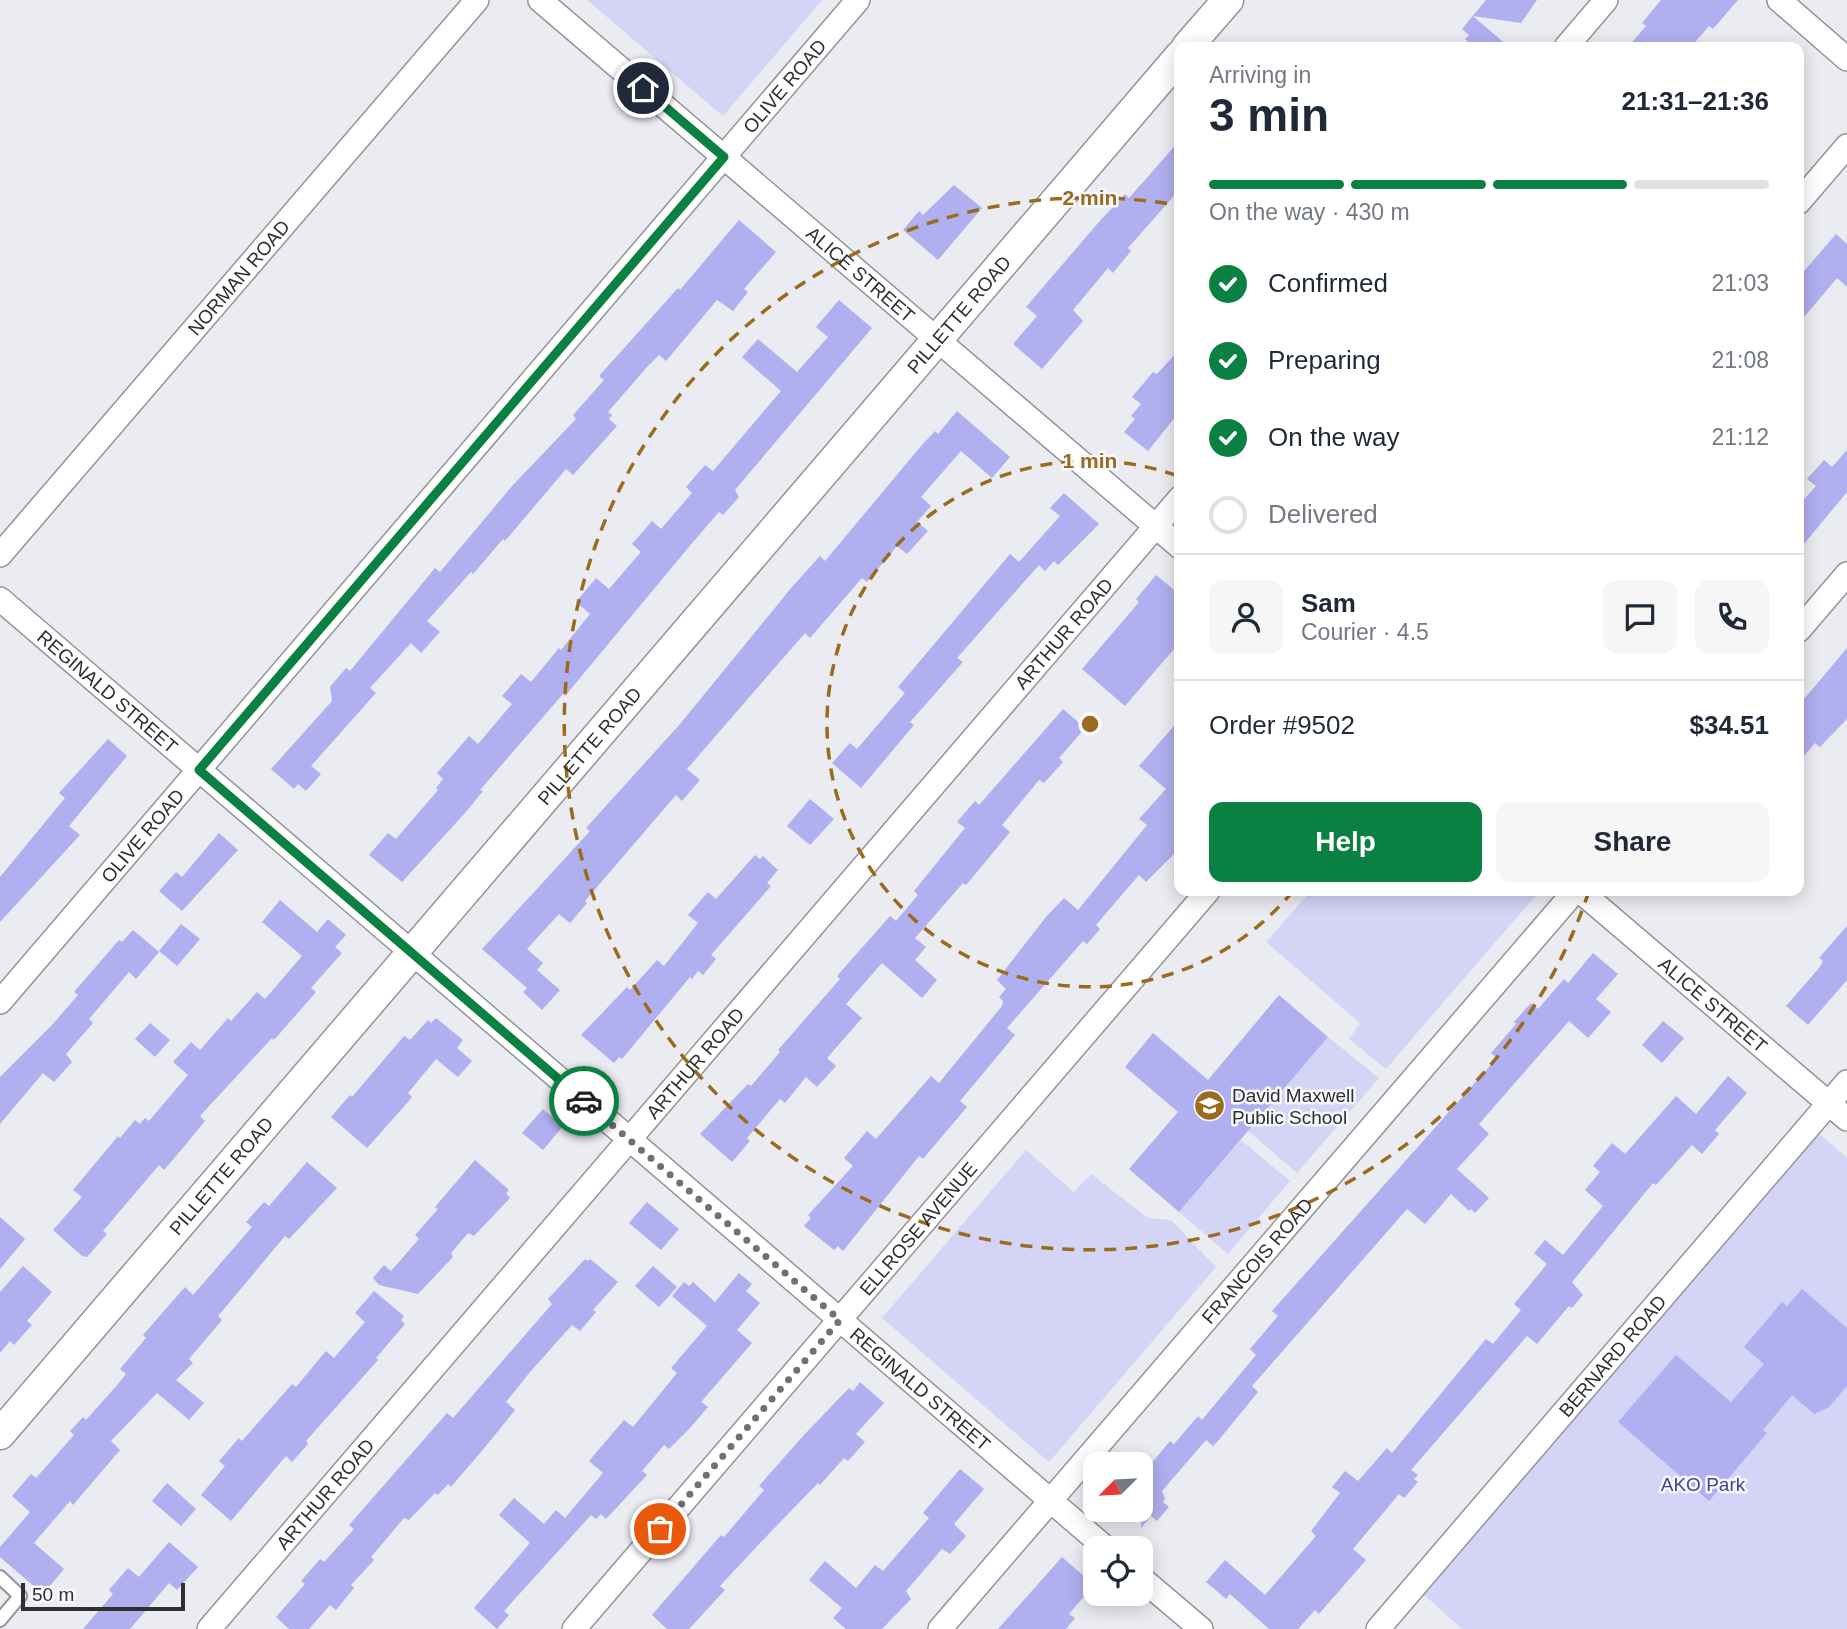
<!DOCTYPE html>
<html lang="en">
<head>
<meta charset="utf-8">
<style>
  :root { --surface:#fff; --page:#f6f6f7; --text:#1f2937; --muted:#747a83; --line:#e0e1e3; --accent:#0b8043 }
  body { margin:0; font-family:Arial,sans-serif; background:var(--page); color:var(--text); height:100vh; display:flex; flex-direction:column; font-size:26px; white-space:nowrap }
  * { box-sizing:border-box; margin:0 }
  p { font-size:23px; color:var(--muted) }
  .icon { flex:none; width:38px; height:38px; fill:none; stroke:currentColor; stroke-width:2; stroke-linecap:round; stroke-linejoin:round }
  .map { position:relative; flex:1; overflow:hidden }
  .drawer { position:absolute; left:1174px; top:42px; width:630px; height:854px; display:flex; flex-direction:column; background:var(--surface); border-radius:14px; box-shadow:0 4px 18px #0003 }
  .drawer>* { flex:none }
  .needle { width:46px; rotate:246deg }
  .fabs { position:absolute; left:1083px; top:1452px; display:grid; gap:14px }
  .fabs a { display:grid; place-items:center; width:70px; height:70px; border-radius:14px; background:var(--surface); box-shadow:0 4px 18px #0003; font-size:35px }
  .scale { position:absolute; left:21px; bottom:18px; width:164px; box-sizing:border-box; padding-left:7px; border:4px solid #2f2f32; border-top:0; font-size:19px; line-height:24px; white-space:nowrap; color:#2f2f32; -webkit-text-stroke:5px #f8f9fe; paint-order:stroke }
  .pin { position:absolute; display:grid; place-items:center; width:60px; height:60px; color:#fff; margin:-30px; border:4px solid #fff; border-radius:50%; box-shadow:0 2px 7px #0007 }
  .courier { position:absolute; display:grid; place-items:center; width:70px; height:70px; margin:-35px; border:5px solid #0b8043; border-radius:50%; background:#fff; color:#222; box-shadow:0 2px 9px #0007 }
  .overview em { font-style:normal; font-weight:700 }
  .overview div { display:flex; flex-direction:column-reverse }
  .overview { display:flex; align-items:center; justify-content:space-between; height:119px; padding:0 35px }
  h1 { font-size:46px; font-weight:700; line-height:52px }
  .bar { display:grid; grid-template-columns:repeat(4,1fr); gap:10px 7px; align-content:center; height:84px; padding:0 35px }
  .bar i { height:9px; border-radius:5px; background:var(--line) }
  .bar .on { background:var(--accent) }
  .bar p { grid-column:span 4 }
  .line { display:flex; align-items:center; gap:18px; padding:0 35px; border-top:2px solid var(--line) }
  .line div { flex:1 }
  .round { display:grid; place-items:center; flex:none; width:74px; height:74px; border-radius:14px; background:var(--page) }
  ol { padding:0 35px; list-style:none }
  li { display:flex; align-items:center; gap:21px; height:77px }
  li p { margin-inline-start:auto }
  li .icon { padding:7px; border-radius:50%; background:var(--accent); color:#fff; stroke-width:4 }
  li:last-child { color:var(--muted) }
  li i { width:38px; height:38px; border:4px solid var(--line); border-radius:50% }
  .button { display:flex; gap:14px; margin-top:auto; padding:14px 35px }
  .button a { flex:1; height:80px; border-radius:14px; background:var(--accent); color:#fff; font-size:28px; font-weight:700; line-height:80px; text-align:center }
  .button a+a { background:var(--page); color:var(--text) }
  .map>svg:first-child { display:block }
  .green { fill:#d4d4f7 }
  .building { fill:#b0afef }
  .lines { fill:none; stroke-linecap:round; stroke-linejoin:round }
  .service-casing { stroke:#93949a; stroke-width:16 }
  .minor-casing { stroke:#93949a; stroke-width:26 }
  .tertiary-casing { stroke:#93949a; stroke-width:33 }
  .service { stroke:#fff; stroke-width:12 }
  .minor { stroke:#fff; stroke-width:23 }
  .tertiary { stroke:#fff; stroke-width:30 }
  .done { stroke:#717175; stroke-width:7; stroke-dasharray:0 12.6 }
  .route { stroke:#0b8043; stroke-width:9 }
  .ring { fill:none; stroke:#9b6b1d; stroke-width:3.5; stroke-dasharray:12 9 }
  .labels { text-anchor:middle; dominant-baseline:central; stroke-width:5; stroke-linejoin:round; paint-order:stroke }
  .street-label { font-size:19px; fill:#2f2f32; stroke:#f8f9fe }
  .poi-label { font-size:19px; fill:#2f2f32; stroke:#f8f9fe; text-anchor:start }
  .park-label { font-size:19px; fill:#4a428d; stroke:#f8f9fe }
  .centre { fill:#9b6b1d; stroke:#f8f9fe; stroke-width:3.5 }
  .ring-label { font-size:21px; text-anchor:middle; font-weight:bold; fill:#9b6b1d; stroke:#f8f9fe; stroke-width:5; stroke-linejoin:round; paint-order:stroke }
</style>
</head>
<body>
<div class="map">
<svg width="1847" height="1629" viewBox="0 0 1847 1629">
  <rect width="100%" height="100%" fill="#ebebf2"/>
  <!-- green -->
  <g class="green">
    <path d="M587,0H822L723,116Z"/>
    <path d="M1311,891H1533L1537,894L1386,1069L1349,1039L1360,1023L1266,942Z"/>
    <path d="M1328,1037L1379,1078L1297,1173L1248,1131Z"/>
    <path d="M1815,1130L1847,1158V1629H1462L1420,1591Z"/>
    <path d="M1241,1140L1290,1181L1228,1254L1179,1212Z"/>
    <path d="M1026,1150L1074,1192L1091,1174L1148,1218L1171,1220L1216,1267L1049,1462L882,1318Z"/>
  </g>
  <!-- building -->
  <g class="building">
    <path d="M1486,0H1537L1521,23L1473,16L1509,47H1475L1465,39L1469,35L1462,29Z"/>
    <path d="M1661,0H1738L1713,29L1709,26L1691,47H1628L1646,26L1642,23Z"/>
    <path d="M1180,140V189L1128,248L1131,251L1113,273L1108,268L1073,310L1083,321L1042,369L1013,344L1037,316L1026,307L1098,223L1125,194L1129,198Z"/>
    <path d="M954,185L982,208L938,260L903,230L919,211L923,215Z"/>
    <path d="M739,220L776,252L744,289L748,292L733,311L717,300L666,361L659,355L647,367L608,412L612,415L609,419L617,426L573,475L566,469L505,541L503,539L473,574L471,572L427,621L440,632L421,653L411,643L370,688L376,693L311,766L321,774L306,791L298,784L294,789L271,769L332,701L330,687L346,668L350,671L435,568L440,572L513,485L576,419L573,415L604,380L599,376L678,288L680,290Z"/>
    <path d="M1836,234L1847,244V287L1837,278L1799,323V277Z"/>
    <path d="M839,300L872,328L735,490L739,497L723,515L719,512L693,542L565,696L563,694L480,790L483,791L465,813L402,882L369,855L388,833L396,839L438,790L436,788L443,779L437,773L469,736L478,744L512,704L502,696L521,674L531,682L559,648L561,650L590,614L576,602L596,578L609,589L641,552L632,544L652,521L661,529L692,493L686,487L705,465L713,471L781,391L742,357L758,339L797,372L828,337L816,327Z"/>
    <path d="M1180,349V411L1148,451L1124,432L1135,419L1131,416L1141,404L1132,397L1153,372L1157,374Z"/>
    <path d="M957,411L1010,457L992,478L961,451L921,497L931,506L917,522L928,531L907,554L897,546L867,582L862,578L810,638L805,633L687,769L700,780L682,801L676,795L585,901L587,903L570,923L559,914L527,949L543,963L537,970L560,990L542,1010L523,992L527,988L482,949L590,831L586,828L680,724L792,587L820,556L825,561L921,446L935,431L938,434Z"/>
    <path d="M1847,450V492L1799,550V505L1816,486L1807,479L1824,460L1832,467Z"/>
    <path d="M1064,493L1099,524L1058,565L1054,561L1045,571L1039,565L957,658L963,662L910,722L914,725L861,788L832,763L850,743L857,749L905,693L898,687L1010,554L1019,562L1060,516L1050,508Z"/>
    <path d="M1156,575L1180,595V642L1125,706L1082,669L1139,602L1136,599Z"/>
    <path d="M1847,648V719L1820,747L1815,743L1799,762V705Z"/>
    <path d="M1063,709L1085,728L1059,758L1063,762L1044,783L1039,780L1002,825L1010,832L977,872L966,885L963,883L915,938L926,947L915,960L937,980L922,998L882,963L846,1004L862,1018L827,1058L836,1066L817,1087L806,1077L785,1103L780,1099L747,1138L750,1141L732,1162L700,1134L748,1084L751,1086L780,1052L778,1050L840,979L837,976L890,916L896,921L918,895L914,891L965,828L957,822L975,801L979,805Z"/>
    <path d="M1180,719V848L1146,882L1139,875L1096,925L1100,929L1087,944L1083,941L1007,1028L1015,1035L960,1101L967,1107L923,1159L919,1156L843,1251L838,1246L834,1250L804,1226L811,1218L808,1215L853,1166L844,1158L867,1131L876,1139L931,1076L939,1083L1002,1006L1003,1001L999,997L1006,989L997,980L1046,917L1064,898L1078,910L1147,825L1139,819L1166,789L1139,766Z"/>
    <path d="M108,739L127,756L69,826L80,835L0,922V877L65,798L59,793Z"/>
    <path d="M810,799L834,819L810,845L787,826Z"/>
    <path d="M219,833L238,850L182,911L159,891L176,872L182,877Z"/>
    <path d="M755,855L760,859L763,856L778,870L767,883L771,886L711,955L716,959L703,975L698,971L692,979L690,977L622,1059L619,1057L614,1063L581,1035L627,987L630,990L657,960L664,966L698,923L688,915L708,892L716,899Z"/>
    <path d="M280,900L317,932L328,919L346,935L335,947L342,953L311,988L316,992L274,1040L272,1038L200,1116L205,1121L182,1149L164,1170L159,1165L103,1231L107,1234L87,1257L82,1256L53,1230L82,1197L73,1190L118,1136L120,1138L135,1120L140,1124L145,1118L149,1121L188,1075L173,1062L191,1042L200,1050L228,1018L231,1021L257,992L265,999L302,956L262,922Z"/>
    <path d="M181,924L200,939L177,966L159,951Z"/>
    <path d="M1847,926V980L1808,1025L1786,1006L1820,967L1823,961L1819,958Z"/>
    <path d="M133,930L159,952L136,979L129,972L89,1019L93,1023L66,1054L72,1062L54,1082L43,1073L0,1124V1077L52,1025L78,995L74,992L119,940L122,942Z"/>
    <path d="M1593,953L1618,974L1596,999L1611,1012L1588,1038L1569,1021L1479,1124L1489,1134L1457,1169L1489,1198L1475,1213L1471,1209L1469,1211L1451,1194L1425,1224L1407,1209L1252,1386L1258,1392L1218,1441L1213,1446L1206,1440L1162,1491L1165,1499L1163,1502L1169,1507L1157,1521L1151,1516L1141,1528V1476L1170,1441L1174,1444L1198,1416L1202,1420L1256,1355L1250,1349L1278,1316L1272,1311L1497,1058L1491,1053L1516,1024L1514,1022L1531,1003L1538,1009L1564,979L1568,983Z"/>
    <path d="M1279,995L1328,1037L1179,1212L1129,1169L1178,1112L1125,1067L1153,1033L1208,1080Z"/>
    <path d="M436,1018L463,1040L457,1048L472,1061L458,1077L436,1059L408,1093L412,1097L408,1102L367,1148L331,1117L350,1095L352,1097L404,1036L410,1040L428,1020L431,1023Z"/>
    <path d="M1663,1021L1684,1038L1662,1063L1642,1045Z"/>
    <path d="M150,1023L170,1040L155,1057L135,1039Z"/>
    <path d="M1728,1076L1747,1093L1715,1130L1719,1134L1702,1154L1692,1145L1656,1185L1653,1183L1572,1282L1583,1295L1572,1308L1569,1306L1537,1344L1527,1336L1411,1470L1418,1475L1414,1479L1418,1482L1404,1498L1399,1494L1353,1549L1366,1560L1319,1614L1315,1610L1298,1629H1269L1230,1594L1226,1599L1206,1582L1225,1560L1265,1595L1316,1536L1311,1531L1340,1493L1332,1487L1345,1471L1358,1481L1387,1448L1392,1453L1486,1339L1493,1344L1521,1310L1514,1304L1547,1264L1534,1253L1545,1240L1563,1255L1603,1206L1585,1190L1600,1172L1593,1166L1612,1143L1625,1154L1676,1096L1696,1114Z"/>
    <path d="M543,1109L563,1126L543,1150L522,1133Z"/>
    <path d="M475,1160L509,1190L506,1193L510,1198L474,1236L468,1233L451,1253L453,1257L418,1294L379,1285L373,1278L384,1265L391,1271L419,1239L415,1235L438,1209L435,1207Z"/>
    <path d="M307,1162L337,1188L289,1239L285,1236L218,1316L222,1320L189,1359L193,1363L176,1380L204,1403L189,1420L157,1393L111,1441L120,1450L73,1505L70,1501L34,1543L64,1569L43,1594L0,1557V1547L30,1512L12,1496L31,1474L36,1478L74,1435L70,1431L83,1417L86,1420L118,1384L126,1374L120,1369L146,1338L143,1335L185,1287L193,1295L252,1227L246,1222L264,1202L269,1206Z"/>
    <path d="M647,1202L679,1229L661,1250L629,1223Z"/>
    <path d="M0,1217L25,1239L0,1269Z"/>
    <path d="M585,1259L588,1261L590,1259L618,1282L593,1310L596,1312L580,1331L572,1325L530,1372L506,1402L515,1410L486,1446L451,1487L448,1484L438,1495L435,1493L409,1520L404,1518L371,1557L374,1560L351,1585L354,1588L336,1610L330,1605L309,1629H289L276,1617L305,1584L301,1581L320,1559L324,1562L354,1529L349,1525L447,1413L453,1418L552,1304L548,1299Z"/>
    <path d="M23,1266L52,1292L27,1321L32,1325L14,1345L10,1341L0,1353V1292Z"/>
    <path d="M653,1266L677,1287L659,1307L635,1286Z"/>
    <path d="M739,1273L752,1284L746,1291L760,1303L737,1330L752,1343L701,1402L708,1407L690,1428L669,1449L664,1445L642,1471L647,1475L606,1519L601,1514L596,1519L591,1515L504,1611L509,1615L497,1629L474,1608L530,1543L499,1515L514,1498L544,1524L556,1510L565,1518L603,1473L589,1461L624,1420L633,1427L677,1373L671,1368L707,1326L672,1296L684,1282L689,1286L693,1282L715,1302Z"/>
    <path d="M1802,1289L1847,1328V1386L1828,1408L1814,1414L1792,1395L1763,1430L1767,1433L1709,1501L1618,1422L1676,1355L1731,1402L1764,1364L1744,1347L1782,1302L1787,1306Z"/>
    <path d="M374,1291L404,1316L401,1320L405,1324L376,1358L378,1360L306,1441L308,1444L292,1462L286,1456L231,1521L201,1495L225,1466L219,1461L239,1438L242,1441L292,1384L296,1387L326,1351L334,1358L365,1322L355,1313Z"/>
    <path d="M860,1382L884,1403L856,1434L865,1442L848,1461L844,1458L820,1485L818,1483L760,1543L720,1586L725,1590L689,1629H667L652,1615L721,1535L724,1537L764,1490L759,1486L803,1436L849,1388L853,1391Z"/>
    <path d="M960,1469L984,1489L954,1524L966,1536L950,1554L942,1549L906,1591L911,1599L882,1629H846L833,1618L842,1608L809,1580L825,1561L856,1588L875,1565L883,1571L929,1518L923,1513Z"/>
    <path d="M167,1483L196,1509L181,1526L152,1501Z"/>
    <path d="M169,1542L198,1567L177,1590L169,1583L130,1629H83L113,1594L109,1590L128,1568L139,1577Z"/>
    <path d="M1062,1557L1094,1585L1069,1614L1075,1618L1066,1629H998Z"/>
  </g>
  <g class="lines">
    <defs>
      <path id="service" d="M0,1577L20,1596L0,1620"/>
      <g id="minor">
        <path id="s1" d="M540,0L1180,547"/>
        <path d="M1779,0L1847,59"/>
        <path d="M1566,47L1606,0"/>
        <path d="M1799,202L1847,146"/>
        <path id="s2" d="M0,555L477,0"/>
        <path id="s3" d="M0,599L1107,1549"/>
        <path d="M1799,630L1847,574"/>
        <path id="s4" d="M1580,891L1847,1119"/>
        <path id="s5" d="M0,1002L858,0"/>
        <path d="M1141,1578L1201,1629"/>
        <path id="s6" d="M209,1629L1180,498"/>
        <path id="s7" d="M574,1629L1208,891"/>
        <path id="s8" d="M940,1629L1575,891"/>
        <path id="s9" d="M1378,1629L1847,1082"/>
      </g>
      <g id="tertiary">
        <path d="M1187,47L1228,0"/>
        <path id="s10" d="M0,1434L1180,56"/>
      </g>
    </defs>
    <!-- service casing -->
    <use href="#service" class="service-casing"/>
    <!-- minor casing -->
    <use href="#minor" class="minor-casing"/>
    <!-- tertiary casing -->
    <use href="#tertiary" class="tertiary-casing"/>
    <!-- service -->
    <use href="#service" class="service"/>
    <!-- minor -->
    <use href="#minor" class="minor"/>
    <!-- tertiary -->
    <use href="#tertiary" class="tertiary"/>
  </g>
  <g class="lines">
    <!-- done -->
    <path class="done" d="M584,1101L840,1320L660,1529"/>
    <!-- route -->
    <path class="route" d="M584,1101L199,770L724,157L643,88"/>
  </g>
  <!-- distance rings -->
  <g class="ring">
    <path d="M1293 891A263 263 0 1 1 1178 476"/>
    <path d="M1589 891A526 526 0 1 1 1177 205"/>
  </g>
  <!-- icons -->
  <defs>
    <symbol id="school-disc" viewBox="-11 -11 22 22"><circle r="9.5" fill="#9b6b1d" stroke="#f8f9fe"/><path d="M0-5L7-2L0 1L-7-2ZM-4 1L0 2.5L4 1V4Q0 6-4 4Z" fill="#fff"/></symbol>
  </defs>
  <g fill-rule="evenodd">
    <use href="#school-disc" x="1192" y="1088" width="35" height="35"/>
  </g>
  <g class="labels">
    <!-- street labels -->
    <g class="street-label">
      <text stroke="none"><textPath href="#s5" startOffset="1206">OLIVE ROAD</textPath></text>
      <text stroke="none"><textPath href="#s1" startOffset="422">ALICE STREET</textPath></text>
      <text stroke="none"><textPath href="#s2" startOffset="366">NORMAN ROAD</textPath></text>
      <text stroke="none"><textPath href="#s10" startOffset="1474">PILLETTE ROAD</textPath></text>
      <text stroke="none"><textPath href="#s6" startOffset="1312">ARTHUR ROAD</textPath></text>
      <text stroke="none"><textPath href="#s3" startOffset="142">REGINALD STREET</textPath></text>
      <text stroke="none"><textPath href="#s10" startOffset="906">PILLETTE ROAD</textPath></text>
      <text stroke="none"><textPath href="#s5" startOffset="219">OLIVE ROAD</textPath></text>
      <text stroke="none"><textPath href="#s4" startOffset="175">ALICE STREET</textPath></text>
      <text stroke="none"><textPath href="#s6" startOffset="746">ARTHUR ROAD</textPath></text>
      <text stroke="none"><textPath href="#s10" startOffset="340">PILLETTE ROAD</textPath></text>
      <text stroke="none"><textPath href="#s7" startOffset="528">ELLROSE AVENUE</textPath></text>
      <text stroke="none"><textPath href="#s8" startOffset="486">FRANCOIS ROAD</textPath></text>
      <text stroke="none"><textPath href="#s9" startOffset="360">BERNARD ROAD</textPath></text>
      <text stroke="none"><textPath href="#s3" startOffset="1213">REGINALD STREET</textPath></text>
      <text stroke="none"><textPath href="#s6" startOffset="178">ARTHUR ROAD</textPath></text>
    </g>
    <!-- poi labels -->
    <g class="poi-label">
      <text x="1232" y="1095">David Maxwell<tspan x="1232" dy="22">Public School</tspan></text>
    </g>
    <!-- park labels -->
    <g class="park-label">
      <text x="1703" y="1484">AKO Park</text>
    </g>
  </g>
  <circle cx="1090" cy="724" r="10" class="centre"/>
  <g class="ring-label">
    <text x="1090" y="205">2 min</text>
    <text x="1090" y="468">1 min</text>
  </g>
</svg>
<div class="fabs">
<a><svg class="needle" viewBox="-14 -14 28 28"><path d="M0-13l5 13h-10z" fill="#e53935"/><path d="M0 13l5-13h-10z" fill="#747a83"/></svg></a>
<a><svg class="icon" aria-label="locate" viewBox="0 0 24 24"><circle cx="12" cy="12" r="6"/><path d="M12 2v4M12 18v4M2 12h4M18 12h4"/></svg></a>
</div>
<div class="scale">50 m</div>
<div class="pin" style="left:660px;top:1529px;background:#ea580c"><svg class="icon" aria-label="bag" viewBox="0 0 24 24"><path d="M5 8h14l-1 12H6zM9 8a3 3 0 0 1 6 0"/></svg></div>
<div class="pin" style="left:643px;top:88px;background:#1f2937"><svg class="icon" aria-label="home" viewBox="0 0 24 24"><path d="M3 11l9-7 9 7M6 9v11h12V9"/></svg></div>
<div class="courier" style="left:584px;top:1101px"><svg class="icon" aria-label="car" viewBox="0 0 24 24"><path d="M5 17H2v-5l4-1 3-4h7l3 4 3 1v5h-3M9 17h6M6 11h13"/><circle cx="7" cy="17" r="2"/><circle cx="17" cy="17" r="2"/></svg></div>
<section class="drawer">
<div class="overview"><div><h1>3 min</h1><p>Arriving in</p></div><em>21:31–21:36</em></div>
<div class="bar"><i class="on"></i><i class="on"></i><i class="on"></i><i></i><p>On the way · 430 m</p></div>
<ol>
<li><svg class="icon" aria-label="check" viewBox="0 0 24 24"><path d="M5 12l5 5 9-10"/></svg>Confirmed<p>21:03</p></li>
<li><svg class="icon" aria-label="check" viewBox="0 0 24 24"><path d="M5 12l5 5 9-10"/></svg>Preparing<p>21:08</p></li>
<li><svg class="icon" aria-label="check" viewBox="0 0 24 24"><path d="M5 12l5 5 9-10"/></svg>On the way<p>21:12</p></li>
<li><i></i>Delivered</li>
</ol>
<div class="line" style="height:126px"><a class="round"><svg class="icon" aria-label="person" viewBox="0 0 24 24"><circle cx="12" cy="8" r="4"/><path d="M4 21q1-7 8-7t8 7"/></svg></a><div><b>Sam</b><p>Courier · 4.5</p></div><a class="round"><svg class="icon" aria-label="chat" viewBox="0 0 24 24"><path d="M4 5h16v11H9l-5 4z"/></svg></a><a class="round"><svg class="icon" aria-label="phone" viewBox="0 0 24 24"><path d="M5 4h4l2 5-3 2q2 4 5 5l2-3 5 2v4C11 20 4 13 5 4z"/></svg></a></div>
<div class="line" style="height:91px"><div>Order #9502</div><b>$34.51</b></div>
<div class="button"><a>Help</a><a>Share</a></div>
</section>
</div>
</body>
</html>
